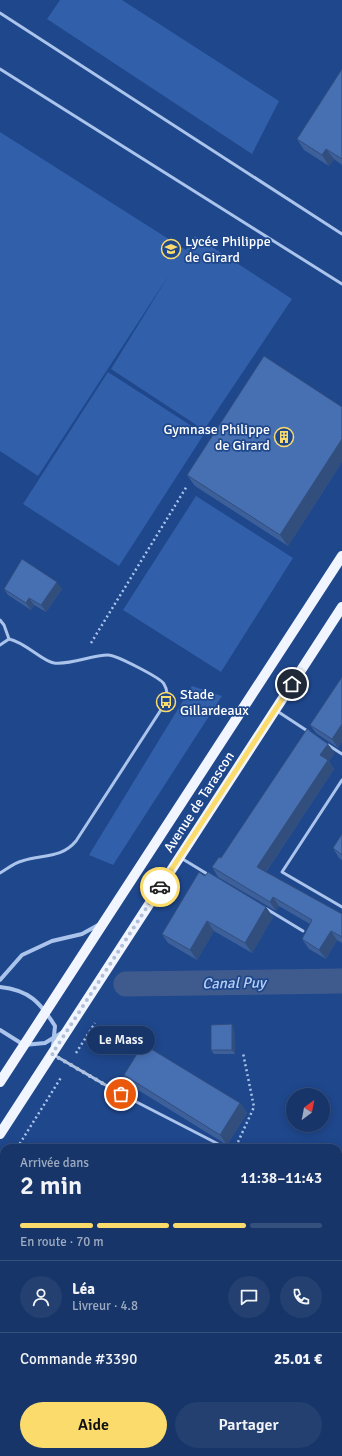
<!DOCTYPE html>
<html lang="fr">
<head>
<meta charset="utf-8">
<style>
  :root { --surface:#173569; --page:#244071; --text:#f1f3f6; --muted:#9eabc0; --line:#36507d; --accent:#fadb6b }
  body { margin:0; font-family:Signika,sans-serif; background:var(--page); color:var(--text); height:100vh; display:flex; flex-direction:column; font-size:15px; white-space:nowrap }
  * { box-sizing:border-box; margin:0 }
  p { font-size:13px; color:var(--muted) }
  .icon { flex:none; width:22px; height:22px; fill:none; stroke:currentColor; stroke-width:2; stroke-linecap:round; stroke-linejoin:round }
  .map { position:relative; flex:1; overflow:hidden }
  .drawer { position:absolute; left:0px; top:1144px; width:342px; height:312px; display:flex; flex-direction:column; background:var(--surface); border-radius:12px 12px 0 0; box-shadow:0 2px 10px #0003,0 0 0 1px var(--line) }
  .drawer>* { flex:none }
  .needle { width:26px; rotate:32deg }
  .tools { position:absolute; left:286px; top:1088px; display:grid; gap:8px }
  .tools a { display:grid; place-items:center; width:44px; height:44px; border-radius:50%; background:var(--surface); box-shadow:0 2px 10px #0003,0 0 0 1px var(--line); font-size:20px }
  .pin { position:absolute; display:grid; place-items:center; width:34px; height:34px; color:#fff; margin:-17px; border:2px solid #fff; border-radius:50%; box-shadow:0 1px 4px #0007 }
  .courier { position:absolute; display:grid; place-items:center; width:40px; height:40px; margin:-20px; border:3px solid #fadb6b; border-radius:50%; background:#fff; color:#222; box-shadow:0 1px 5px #0007 }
  .bubble { position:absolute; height:28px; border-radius:14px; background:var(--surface); box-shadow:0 2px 10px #0003,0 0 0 1px var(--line); font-size:13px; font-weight:600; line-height:28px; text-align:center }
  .overview em { font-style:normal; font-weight:600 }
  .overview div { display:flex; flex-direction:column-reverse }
  .overview { display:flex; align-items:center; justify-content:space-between; height:68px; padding:0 20px }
  h1 { font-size:26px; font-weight:600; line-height:30px }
  .bar { display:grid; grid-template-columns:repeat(4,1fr); gap:6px 4px; align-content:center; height:48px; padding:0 20px }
  .bar i { height:5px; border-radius:3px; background:var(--line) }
  .bar .active { background:var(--accent) }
  .bar p { grid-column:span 4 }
  .line { display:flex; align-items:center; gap:10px; padding:0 20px; border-top:1px solid var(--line) }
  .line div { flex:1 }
  .round { display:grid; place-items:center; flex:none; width:42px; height:42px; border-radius:21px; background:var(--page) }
  .cta { display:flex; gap:8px; margin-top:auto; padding:8px 20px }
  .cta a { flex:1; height:46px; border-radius:24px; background:var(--accent); color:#111; font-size:16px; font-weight:600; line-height:46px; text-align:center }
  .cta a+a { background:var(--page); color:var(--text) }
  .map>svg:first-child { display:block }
  .green { fill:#325fa9 }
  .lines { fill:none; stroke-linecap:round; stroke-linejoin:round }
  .stream { stroke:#9fbeed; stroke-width:7 }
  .canal { stroke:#3f5b8e; stroke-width:25 }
  .path { stroke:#abc4ec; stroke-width:2.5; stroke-dasharray:2 3; stroke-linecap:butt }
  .lane { stroke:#abc4ec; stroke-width:3 }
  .street { stroke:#abc4ec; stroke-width:4 }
  .primary { stroke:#f1f5ff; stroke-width:10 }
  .wall { fill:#3d609a }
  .shaded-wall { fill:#324e7d }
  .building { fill:#4770b3; stroke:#324e7d }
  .done { stroke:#b1bfd7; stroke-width:4; stroke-dasharray:0 7.2 }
  .route { stroke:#fadb6b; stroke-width:5 }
  .labels { text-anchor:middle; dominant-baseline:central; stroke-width:3.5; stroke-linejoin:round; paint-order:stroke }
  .poi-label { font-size:14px; fill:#fff; stroke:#1f478c; text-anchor:start }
  .street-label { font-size:14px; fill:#fff; stroke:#1f478c }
  .water-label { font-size:15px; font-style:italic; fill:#b7cef3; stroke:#1f478c }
</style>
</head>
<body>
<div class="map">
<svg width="342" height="1456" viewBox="0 0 342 1456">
  <rect width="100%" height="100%" fill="#1f478c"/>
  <!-- green -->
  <g class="green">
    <path d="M60,0H122L279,101L252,154L47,19Z"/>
    <path d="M0,132L186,250L195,236L292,299L204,430L111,369L169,275L38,476L0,451Z"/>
    <path d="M108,372L204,434L119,566L23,504Z"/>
    <path d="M196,496L293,558L221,672L123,610Z"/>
    <path d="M192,686L222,696L113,865L89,855Z"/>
  </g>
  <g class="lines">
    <!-- stream -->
    <path class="stream" d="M78,1456L81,1452"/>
    <!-- canal -->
    <path class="canal" d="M126,984L342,981"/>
    <!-- path -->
    <g class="path">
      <path d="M91,643L187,486"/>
      <path d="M76,1053L95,1023"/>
      <path d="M238,1142L254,1107L243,1053"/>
      <path d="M238,1144L256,1148"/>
      <path d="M17,1148L62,1076"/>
      <path d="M338,1168H342"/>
      <path d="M0,1175L4,1169"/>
      <path d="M57,1456L60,1452"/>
    </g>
    <!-- lane -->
    <g class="lane">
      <path d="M0,13L342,234"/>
      <path d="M0,69L342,284"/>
      <path d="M0,620L4,625L9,639"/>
      <path d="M0,645L9,639C25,642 43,662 54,663C72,665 91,655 108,655C116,655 161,678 164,684C168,691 167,695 166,702L76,841C61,859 42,854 22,861C14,863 7,869 0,873"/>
      <path d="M277,711L309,732"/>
      <path d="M328,745L342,754"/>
      <path d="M342,780L282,872L342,907"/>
      <path d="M181,858L209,875"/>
      <path d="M265,908L303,931"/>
      <path d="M54,1055L121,1094L226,1148"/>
      <path d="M0,1266L4,1268"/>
      <path d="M0,1391L4,1394"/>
      <path d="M4,1455L5,1452"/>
    </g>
    <!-- street -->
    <g class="street">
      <path d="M0,980L22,955L52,941L82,934L100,924"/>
      <path d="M0,987C29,990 40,1002 55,1026L53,1046"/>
      <path d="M0,1030L24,1045L45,1043L63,1032"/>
    </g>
    <!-- primary -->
    <g class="primary">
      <path d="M0,1082L342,556"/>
      <path d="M0,1134L342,607"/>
    </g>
  </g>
  <!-- wall -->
  <g class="wall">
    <path d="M342,69V165L334,159L329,166L304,150L297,139Z"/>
    <path d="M342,407V462L288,546L195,486L187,475Z"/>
    <path d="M4,589H62L46,612L34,605L31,610L8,595Z"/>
    <path d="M342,677V742L338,748L316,733L310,725Z"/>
    <path d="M335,753L329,761L334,769L266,872L342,914V943L337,940L326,959L309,949L302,939L310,924L279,906L276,911L218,877L212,867Z"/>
    <path d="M342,834V860L339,858L333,848Z"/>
    <path d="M205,876L266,907L273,917L252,953L214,931L197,960L168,943L162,934Z"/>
    <path d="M234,1028L235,1054H214L211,1050Z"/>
    <path d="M124,1075L240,1103L247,1113L227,1145L130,1085Z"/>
  </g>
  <!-- shaded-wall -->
  <g class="shaded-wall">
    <path d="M326,149L334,159L329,166L322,155Z"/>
    <path d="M342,439V462L288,546L280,535Z"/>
    <path d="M57,582L62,589L46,612L41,605Z"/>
    <path d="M29,598L34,605L31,610L26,603Z"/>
    <path d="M342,724V742L338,748L332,739Z"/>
    <path d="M328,744L335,753L329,761L334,769L263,876L257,867L320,755Z"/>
    <path d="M273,897L279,906L276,911L270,902Z"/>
    <path d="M266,907L273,917L252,953L245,943Z"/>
    <path d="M207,921L214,931L197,960L190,950Z"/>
    <path d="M331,931L337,940L326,959L319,950Z"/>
    <path d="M232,1024L234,1028L235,1054L232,1050Z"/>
    <path d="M240,1103L247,1113L227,1145L220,1135Z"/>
  </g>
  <!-- building -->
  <g class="building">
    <path d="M342,69V159L326,149L322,155L297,139Z"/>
    <path d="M264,356L342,407V439L280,535L187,475Z"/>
    <path d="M22,559L57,582L41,605L29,598L26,603L4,589Z"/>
    <path d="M342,677V724L332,739L310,725Z"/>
    <path d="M307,729L328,744L320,755L328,760L257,867L342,914V937L331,931L319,950L302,939L312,920L273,897L270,902L212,867L219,857L221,858Z"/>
    <path d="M342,834V855L333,848Z"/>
    <path d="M199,872L205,876L208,872L266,907L245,943L207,921L190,950L162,934Z"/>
    <path d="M232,1024V1050H211V1025Z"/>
    <path d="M143,1044L240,1103L220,1135L124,1075Z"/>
  </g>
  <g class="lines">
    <!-- done -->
    <path class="done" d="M121,1094L52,1054L160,887"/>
    <!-- route -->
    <path class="route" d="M160,887L292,684"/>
  </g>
  <!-- icons -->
  <defs>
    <symbol id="school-ring" viewBox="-11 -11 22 22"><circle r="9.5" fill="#1f478c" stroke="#fadb6b" stroke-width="1.5"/><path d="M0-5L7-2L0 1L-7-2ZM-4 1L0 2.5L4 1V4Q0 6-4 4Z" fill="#fadb6b"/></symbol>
    <symbol id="building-ring" viewBox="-11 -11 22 22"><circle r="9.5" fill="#1f478c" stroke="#fadb6b" stroke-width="1.5"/><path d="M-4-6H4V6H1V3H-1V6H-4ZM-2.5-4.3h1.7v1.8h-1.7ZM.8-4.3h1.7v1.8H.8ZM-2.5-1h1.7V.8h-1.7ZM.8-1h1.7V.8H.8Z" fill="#fadb6b"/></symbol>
    <symbol id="bus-ring" viewBox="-11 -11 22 22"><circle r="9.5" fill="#1f478c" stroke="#fadb6b" stroke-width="1.5"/><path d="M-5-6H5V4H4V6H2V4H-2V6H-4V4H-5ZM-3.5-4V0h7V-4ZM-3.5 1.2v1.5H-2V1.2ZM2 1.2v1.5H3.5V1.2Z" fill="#fadb6b"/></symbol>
  </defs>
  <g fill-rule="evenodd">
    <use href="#school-ring" x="160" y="238" width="22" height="22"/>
    <use href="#building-ring" x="273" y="426" width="22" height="22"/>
    <use href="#bus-ring" x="155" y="691" width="22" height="22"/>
  </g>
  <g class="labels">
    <!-- poi labels -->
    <g class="poi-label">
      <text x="185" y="241">Lycée Philippe<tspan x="185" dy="16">de Girard</tspan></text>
      <text x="270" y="429" text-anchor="end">Gymnase Philippe<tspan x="270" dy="16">de Girard</tspan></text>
      <text x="180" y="694">Stade<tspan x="180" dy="16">Gillardeaux</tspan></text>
    </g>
    <!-- street labels -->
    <g class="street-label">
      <text transform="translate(199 802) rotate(-57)">Avenue de Tarascon</text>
    </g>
    <!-- water labels -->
    <g class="water-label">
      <text transform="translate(234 983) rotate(-1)">Canal Puy</text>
    </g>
  </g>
</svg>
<div class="tools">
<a><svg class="needle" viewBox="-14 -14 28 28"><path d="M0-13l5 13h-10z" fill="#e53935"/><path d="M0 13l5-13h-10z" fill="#9eabc0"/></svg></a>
</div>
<div class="pin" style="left:121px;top:1094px;background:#ea580c"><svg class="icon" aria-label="bag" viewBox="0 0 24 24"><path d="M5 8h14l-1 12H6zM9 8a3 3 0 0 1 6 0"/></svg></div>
<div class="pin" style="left:292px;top:684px;background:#1f2937"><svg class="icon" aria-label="home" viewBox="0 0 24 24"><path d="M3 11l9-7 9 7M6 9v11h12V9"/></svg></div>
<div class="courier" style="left:160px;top:887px"><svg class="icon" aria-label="car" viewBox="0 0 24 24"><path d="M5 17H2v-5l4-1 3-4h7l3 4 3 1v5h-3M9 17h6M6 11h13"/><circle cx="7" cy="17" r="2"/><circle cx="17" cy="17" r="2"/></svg></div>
<div class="bubble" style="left:87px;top:1026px;width:68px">Le Mass</div>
<section class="drawer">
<div class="overview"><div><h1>2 min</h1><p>Arrivée dans</p></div><em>11:38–11:43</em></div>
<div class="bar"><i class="active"></i><i class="active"></i><i class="active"></i><i></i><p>En route · 70 m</p></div>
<div class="line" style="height:72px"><a class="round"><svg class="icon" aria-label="person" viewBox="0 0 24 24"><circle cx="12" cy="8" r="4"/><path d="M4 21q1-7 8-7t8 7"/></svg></a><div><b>Léa</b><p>Livreur · 4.8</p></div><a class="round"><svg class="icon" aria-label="chat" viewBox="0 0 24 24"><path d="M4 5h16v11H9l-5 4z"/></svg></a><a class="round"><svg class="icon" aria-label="phone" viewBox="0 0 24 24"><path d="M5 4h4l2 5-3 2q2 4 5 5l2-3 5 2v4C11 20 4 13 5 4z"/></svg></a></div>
<div class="line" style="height:52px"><div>Commande #3390</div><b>25.01 €</b></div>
<div class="cta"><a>Aide</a><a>Partager</a></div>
</section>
</div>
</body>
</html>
